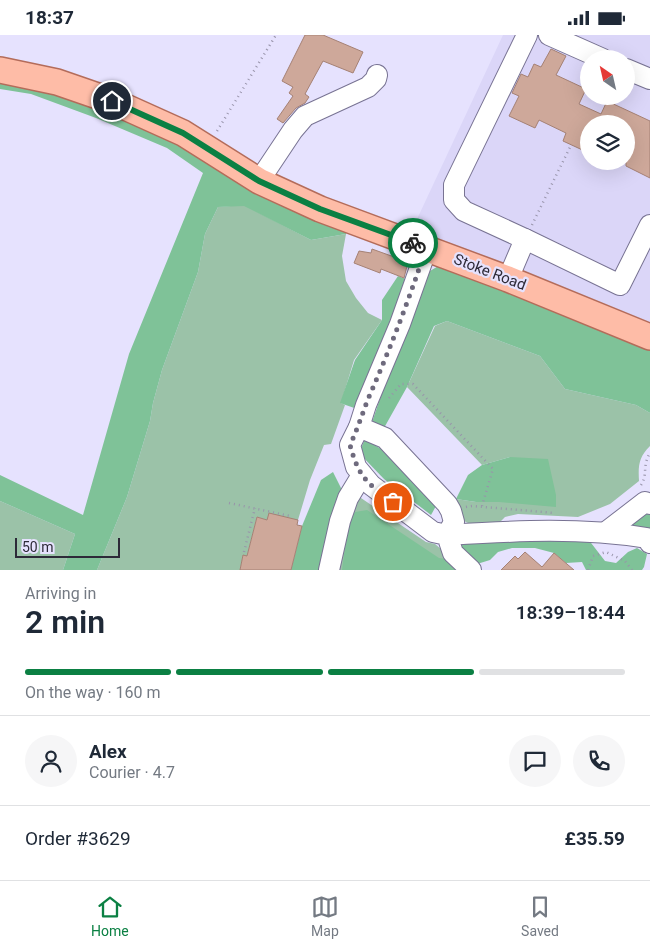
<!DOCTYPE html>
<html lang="en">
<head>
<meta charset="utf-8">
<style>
  :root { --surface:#fff; --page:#f6f6f7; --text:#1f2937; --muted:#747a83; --line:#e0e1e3; --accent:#0b8043 }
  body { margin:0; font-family:Roboto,sans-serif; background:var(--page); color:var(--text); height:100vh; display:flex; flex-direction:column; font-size:19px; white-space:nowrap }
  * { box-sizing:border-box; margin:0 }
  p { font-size:16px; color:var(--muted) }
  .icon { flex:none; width:28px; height:28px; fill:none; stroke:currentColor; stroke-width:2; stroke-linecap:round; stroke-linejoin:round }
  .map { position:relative; height:535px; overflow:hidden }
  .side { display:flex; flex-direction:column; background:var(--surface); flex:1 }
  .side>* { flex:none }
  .needle { width:32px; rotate:326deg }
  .tools { position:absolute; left:580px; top:15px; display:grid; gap:10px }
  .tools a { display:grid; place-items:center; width:55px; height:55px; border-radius:50%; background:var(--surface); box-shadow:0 5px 20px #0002; font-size:25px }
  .scale { position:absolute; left:15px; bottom:12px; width:105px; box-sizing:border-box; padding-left:5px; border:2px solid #2d2a38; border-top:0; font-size:14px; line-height:18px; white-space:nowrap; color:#2d2a38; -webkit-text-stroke:4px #e6e2fe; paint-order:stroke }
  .pin { position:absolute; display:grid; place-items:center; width:42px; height:42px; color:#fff; margin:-21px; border:2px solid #fff; border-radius:50%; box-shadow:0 1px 5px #0007 }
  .courier { position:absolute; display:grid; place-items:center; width:50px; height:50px; margin:-25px; border:4px solid #0b8043; border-radius:50%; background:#fff; color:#222; box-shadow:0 1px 6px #0007 }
  .summary em { font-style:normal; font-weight:600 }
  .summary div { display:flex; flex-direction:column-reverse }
  .summary { display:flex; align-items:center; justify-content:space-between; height:85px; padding:0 25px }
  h1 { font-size:32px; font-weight:600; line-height:38px }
  .bar { display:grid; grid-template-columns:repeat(4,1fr); gap:8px 5px; align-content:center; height:60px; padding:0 25px }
  .bar i { height:6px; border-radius:4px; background:var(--line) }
  .bar .current { background:var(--accent) }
  .bar p { grid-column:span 4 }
  .line { display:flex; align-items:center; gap:12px; padding:0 25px; border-top:1px solid var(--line) }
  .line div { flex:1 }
  .round { display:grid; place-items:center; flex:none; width:52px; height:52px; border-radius:26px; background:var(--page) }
  .status { display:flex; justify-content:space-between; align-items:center; height:35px; padding:0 25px; background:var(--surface); direction:ltr }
  .status svg { height:14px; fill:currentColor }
  .tabs { display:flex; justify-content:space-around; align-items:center; height:70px; border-top:1px solid var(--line); background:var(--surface); font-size:14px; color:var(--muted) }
  .tabs a { display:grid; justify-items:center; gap:2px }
  .tabs .current { color:var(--accent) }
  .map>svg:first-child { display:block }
  .built { fill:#dbd6f8; fill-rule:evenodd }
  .green { fill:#9bc2a8 }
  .forest { fill:#7fc298 }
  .building { fill:#cea89a; stroke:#a58174 }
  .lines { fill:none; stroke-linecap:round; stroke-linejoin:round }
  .minor-casing { stroke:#787393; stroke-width:22 }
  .major-casing { stroke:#b46c5a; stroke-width:28 }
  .path { stroke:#9894aa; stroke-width:2.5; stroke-dasharray:1 4; stroke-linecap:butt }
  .minor { stroke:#fff; stroke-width:20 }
  .major { stroke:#febca7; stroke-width:25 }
  .done { stroke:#6e6a7d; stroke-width:5; stroke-dasharray:0 9 }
  .route { stroke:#0b8043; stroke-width:6 }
  .labels { text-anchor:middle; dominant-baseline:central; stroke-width:4.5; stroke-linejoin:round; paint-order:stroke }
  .street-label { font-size:15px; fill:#2d2a38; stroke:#e6e2fe }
</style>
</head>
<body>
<div class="status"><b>18:37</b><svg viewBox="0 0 49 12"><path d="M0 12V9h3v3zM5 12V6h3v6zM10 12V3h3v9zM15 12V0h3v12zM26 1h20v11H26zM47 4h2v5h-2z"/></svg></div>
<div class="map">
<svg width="650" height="535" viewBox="0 0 650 535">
  <rect width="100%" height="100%" fill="#e6e2fe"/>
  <!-- built -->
  <path class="built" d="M503,0H650V294L411,197ZM589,24H626V61H589ZM589,89H626V126H589Z"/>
  <!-- green -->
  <g class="green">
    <path d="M244,170L311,205L346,199L342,221L346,246L356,263L368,278L382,285L354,325L341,368L345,370L331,409L324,410L310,445L298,485H267L257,482L247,521H243L240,535H97L127,462L150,386L153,368L162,335L198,237L205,199L218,172Z"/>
    <path d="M447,286L540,321L565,354L636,370L650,378V411C639,422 638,430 639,446L610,469L578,482L518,479L505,482L500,487L470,489L462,485L452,466L456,464L476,467H499L510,422L482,430L407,352L435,291Z"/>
    <path d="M358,461L426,507L435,509L466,535H335Z"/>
    <path d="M0,466L75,499L63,535H0Z"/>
  </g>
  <!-- forest -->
  <g class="forest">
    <path d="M0,39L114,71L348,195L346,199L311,205L244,171L218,172L205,199L198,237L162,335L153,368L150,386L127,462L97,535H63L75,499L0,466V440L83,480L129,319L203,138L167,113L96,83L31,59L0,54Z"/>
    <path d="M445,227L620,303L650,315V378L636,370L565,354L540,321L447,286L434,291L407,352L384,393L371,390L419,250L430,236Z"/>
    <path d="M398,241L406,244L360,375L340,368L355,325L382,285V265Z"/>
    <path d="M365,404L381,414L436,471L431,480L384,444L359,418Z"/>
    <path d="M510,422L548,424L556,460V472L499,467H476L456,464L468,440L482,430Z"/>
    <path d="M333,437L343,457L321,535H291L302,491L321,445Z"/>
    <path d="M650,472V497L631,498L628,487Z"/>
    <path d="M367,475L439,523L454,525L466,535H342L348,489L355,477Z"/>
    <path d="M461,504H588L605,526L616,528L628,517L637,513L647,519L644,532L642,535H586L582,527L566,528L554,518L535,513H512L498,517L490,525L477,529L457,510Z"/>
  </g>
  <!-- building -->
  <g class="building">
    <path d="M305,0H323L363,17L353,38L323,26L305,59L309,62L305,68L296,73L283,88L277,84L293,61L289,58L293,52L282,46Z"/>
    <path d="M551,14L566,21L556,40L586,54L579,69L601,79L607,66L650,86V143L626,131V89H589V118L563,106L566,98L539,85L535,93L509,81L519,61L512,58L521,39L528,42L534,29L541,32Z"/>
    <path d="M372,214L408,227L404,243L381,234L380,238L354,228L359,216L371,218Z"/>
    <path d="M269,478L298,485L297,490L302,491L291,535H240L243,520L247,521L257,482L267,485Z"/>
    <path d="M525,517L542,532L554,518L574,535H501L515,521L518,524Z"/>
  </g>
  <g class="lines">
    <defs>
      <g id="minor">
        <path d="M549,0L603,24"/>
        <path d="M626,34L650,44"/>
        <path d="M259,146L293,95L305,81L368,52L376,44L377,40"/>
        <path d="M525,204L464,176L454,165V150L527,0"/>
        <path d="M427,213L400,289L366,370L359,392L350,410L356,432L371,450L433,497L447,500L453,518L471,535"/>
        <path d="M508,244L525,204L620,250L650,190"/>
        <path d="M359,392L385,403L447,469L451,476L454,487L447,500"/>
        <path d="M606,497L645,467L650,469"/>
        <path d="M447,500C515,496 579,492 647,503L650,508"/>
        <path d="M329,535L340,486L348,463L362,440"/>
      </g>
      <path id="major" d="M0,35L57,47L112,66L183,98L259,146L320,174L508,244L650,302"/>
    </defs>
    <!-- minor casing -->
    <use href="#minor" class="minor-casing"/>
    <!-- major casing -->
    <use href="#major" class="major-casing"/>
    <!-- path -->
    <g class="path">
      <path d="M217,96L276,0"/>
      <path d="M532,190L571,110"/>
      <path d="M389,363L401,349H413L493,434L482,471"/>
      <path d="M641,450C648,439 642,431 650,418"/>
      <path d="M229,468L290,481"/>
      <path d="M466,472L472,471L555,478"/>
      <path d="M244,517L255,473"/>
      <path d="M588,535L593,521L606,517L625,526L632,535"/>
    </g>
    <!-- minor -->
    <use href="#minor" class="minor"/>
    <!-- major -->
    <use href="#major" class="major"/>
  </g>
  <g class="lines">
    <!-- done -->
    <path class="done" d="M393,467C367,448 359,443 350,410C357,395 362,380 368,364C390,314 409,265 426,213L413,208"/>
    <!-- route -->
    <path class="route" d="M112,66L183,98L259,146L320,174L413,208"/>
  </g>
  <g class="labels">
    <!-- street labels -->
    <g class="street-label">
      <text transform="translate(490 237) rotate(21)">Stoke Road</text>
    </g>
  </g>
</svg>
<div class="tools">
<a><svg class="needle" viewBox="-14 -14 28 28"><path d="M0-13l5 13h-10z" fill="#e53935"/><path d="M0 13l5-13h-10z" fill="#747a83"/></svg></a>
<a><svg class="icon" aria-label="layers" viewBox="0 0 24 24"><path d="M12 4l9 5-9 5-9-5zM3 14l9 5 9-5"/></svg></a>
</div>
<div class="scale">50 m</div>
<div class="pin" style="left:393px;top:467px;background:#ea580c"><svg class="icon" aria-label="bag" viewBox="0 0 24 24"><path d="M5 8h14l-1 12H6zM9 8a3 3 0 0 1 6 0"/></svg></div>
<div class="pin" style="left:112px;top:66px;background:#1f2937"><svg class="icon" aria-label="home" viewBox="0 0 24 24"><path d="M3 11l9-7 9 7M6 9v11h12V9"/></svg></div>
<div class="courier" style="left:413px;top:208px"><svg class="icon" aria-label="bike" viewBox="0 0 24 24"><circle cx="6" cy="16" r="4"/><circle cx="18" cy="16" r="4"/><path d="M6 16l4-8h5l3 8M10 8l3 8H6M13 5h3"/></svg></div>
</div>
<section class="side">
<div class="summary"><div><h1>2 min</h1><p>Arriving in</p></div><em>18:39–18:44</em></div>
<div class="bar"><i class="current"></i><i class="current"></i><i class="current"></i><i></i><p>On the way · 160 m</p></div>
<div class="line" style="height:90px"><a class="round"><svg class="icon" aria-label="person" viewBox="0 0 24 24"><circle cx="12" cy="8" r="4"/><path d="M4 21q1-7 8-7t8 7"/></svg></a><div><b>Alex</b><p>Courier · 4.7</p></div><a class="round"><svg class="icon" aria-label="chat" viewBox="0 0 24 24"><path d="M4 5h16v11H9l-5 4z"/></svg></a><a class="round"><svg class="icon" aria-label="phone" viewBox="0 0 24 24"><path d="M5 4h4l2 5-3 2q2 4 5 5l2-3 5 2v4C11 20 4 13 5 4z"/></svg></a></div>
<div class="line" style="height:65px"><div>Order #3629</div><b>£35.59</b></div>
</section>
<nav class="tabs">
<a class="current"><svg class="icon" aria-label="home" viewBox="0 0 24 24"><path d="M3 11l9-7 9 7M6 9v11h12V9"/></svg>Home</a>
<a><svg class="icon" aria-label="map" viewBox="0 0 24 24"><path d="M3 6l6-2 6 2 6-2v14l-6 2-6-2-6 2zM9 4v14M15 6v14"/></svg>Map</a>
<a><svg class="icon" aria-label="saved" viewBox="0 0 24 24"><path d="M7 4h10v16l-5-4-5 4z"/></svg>Saved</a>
</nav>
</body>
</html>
